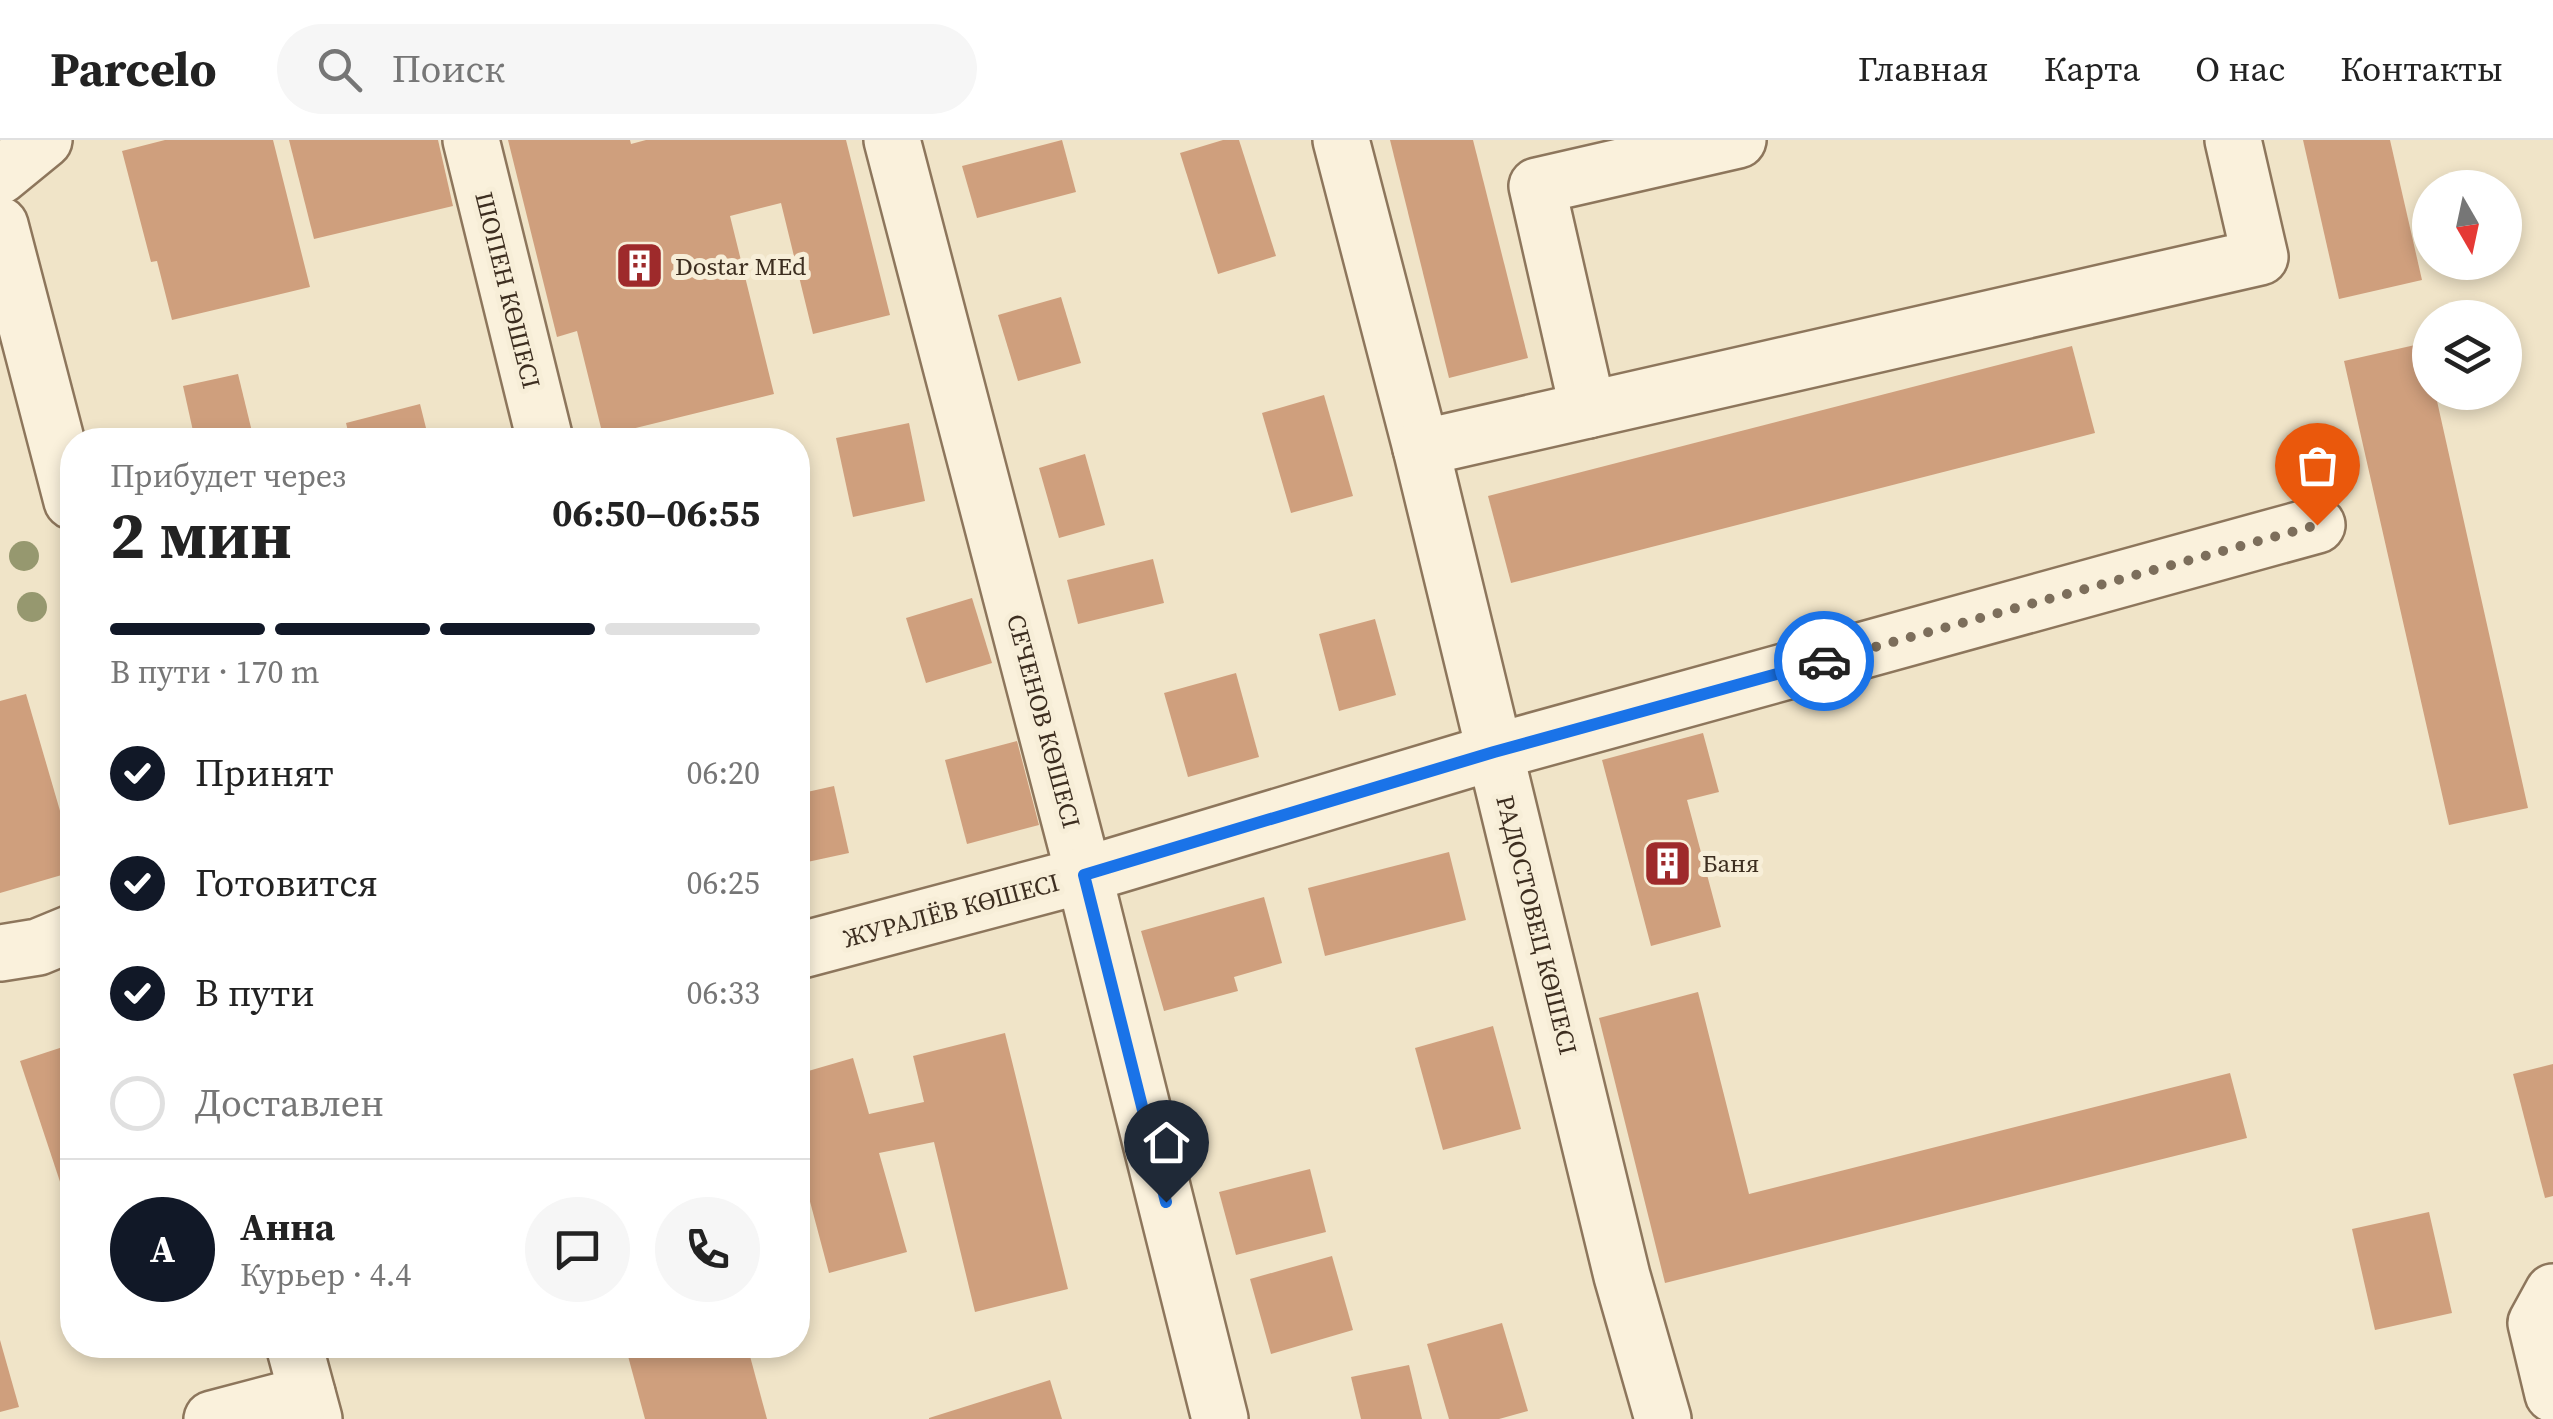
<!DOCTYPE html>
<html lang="ru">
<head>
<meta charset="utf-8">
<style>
  :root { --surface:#fff; --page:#f6f6f6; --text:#222; --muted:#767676; --line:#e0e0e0; --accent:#111827 }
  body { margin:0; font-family:"Source Serif 4",serif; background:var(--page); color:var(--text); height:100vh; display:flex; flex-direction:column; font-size:38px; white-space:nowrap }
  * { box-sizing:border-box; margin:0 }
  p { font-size:32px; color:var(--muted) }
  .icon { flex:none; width:55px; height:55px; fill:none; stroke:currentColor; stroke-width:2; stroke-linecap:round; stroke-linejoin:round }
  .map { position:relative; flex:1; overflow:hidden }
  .drawer { position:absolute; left:60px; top:288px; width:750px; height:930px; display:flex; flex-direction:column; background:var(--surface); border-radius:40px; box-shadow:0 5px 15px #0003 }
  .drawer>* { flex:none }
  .needle { width:65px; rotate:171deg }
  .controls { position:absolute; left:2412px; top:30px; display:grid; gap:20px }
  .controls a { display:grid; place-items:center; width:110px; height:110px; border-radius:50%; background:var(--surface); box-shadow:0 5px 15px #0003; font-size:50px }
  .pin { position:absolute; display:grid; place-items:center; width:85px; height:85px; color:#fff; margin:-102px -42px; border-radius:50% 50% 50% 0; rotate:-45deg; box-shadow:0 0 10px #0007 }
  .pin .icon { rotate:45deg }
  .courier { position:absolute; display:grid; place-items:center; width:100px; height:100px; margin:-50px; border:8px solid #1a73e8; border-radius:50%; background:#fff; color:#222; box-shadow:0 2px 12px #0007 }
  .summary em { font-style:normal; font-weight:700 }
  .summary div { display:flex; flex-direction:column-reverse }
  .summary { display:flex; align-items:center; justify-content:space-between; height:170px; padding:0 50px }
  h1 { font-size:65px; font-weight:700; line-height:75px }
  .bar { display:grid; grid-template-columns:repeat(4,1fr); gap:15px 10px; align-content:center; height:120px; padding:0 50px }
  .bar i { height:12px; border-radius:8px; background:var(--line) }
  .bar .current { background:var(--accent) }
  .bar p { grid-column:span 4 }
  .line { display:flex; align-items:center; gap:25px; padding:0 50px; border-top:2px solid var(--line) }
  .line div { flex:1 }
  .round { display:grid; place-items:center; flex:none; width:105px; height:105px; border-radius:52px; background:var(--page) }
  ol { padding:0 50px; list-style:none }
  li { display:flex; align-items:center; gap:30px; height:110px }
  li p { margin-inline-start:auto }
  li .icon { padding:10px; border-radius:50%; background:var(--accent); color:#fff; stroke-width:4 }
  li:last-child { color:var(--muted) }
  li i { width:55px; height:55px; border:5px solid var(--line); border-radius:50% }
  header { display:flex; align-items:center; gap:60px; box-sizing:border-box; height:140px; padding:0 50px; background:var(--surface); border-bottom:2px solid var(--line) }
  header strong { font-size:48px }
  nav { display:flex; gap:55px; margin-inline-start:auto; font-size:35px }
  .search { width:700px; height:90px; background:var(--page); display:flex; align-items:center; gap:25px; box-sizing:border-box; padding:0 35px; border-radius:55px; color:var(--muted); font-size:38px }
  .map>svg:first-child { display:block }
  .building { fill:#cf9f7d }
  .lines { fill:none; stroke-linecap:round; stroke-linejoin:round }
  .minor-casing { stroke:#8d765c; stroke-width:60 }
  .minor { stroke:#faf1dc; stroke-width:55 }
  .tree { fill:#96986f }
  .done { stroke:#7c6e5b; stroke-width:10; stroke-dasharray:0 18 }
  .route { stroke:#1a73e8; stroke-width:12 }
  .labels { text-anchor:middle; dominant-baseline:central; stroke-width:10; stroke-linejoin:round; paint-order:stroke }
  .poi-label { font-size:25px; fill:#3d2e20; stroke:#f7eed8; text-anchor:start }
  .street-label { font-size:25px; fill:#3d2e20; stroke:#f7eed8 }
</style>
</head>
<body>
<header>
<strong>Parcelo</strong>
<div class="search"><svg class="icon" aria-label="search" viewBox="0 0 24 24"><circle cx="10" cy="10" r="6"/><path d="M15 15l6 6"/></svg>Поиск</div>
<nav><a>Главная</a><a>Карта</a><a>О нас</a><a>Контакты</a></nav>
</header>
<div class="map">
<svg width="2553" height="1279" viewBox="0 0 2553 1279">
  <rect width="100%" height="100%" fill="#f0e4c8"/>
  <!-- building -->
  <g class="building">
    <path d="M165,0H273L310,147L172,180L157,121L151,122L122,11Z"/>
    <path d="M289,0H438L453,66L314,99Z"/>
    <path d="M508,0H630L631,4L646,0H846L890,175L813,194L781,63L730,76L774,254L603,296L577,191L557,197Z"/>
    <path d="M1062,0L1076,52L977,78L962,26Z"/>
    <path d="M1223,0H1239L1276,116L1218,134L1180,13Z"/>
    <path d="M1390,0H1473L1528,218L1449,238Z"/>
    <path d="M2303,0H2390L2422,140L2339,159Z"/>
    <path d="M1061,157L1081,223L1018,241L998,175Z"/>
    <path d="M2424,203L2430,231V252H2435L2528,668L2449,685L2344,221Z"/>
    <path d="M2072,206L2095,293L1511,443L1488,356Z"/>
    <path d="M238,234L254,300H195L183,246Z"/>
    <path d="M1324,255L1353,356L1291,373L1262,273Z"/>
    <path d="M420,264L429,300H350L346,283Z"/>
    <path d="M909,283L925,361L853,377L836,298Z"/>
    <path d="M1085,314L1105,385L1059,398L1039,328Z"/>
    <path d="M1153,419L1164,463L1078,484L1067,440Z"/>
    <path d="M972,458L992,523L926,543L906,478Z"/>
    <path d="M1375,479L1396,555L1339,571L1319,494Z"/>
    <path d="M1236,533L1259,617L1188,637L1164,553Z"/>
    <path d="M26,554L72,712V732L0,753V561Z"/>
    <path d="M1703,593L1719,652L1687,660L1721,787L1651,806L1602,620Z"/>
    <path d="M1017,601L1039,685L967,704L945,620Z"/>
    <path d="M834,646L849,713L798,724V654Z"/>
    <path d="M1449,712L1466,780L1325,816L1308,748Z"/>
    <path d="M1264,757L1282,823L1234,837L1238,851L1164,871L1141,791Z"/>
    <path d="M1698,852L1749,1054L2230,933L2247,998L1665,1143L1599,878Z"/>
    <path d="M1493,886L1521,989L1443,1010L1415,908Z"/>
    <path d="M1005,893L1068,1149L975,1172L934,1002L879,1013L907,1112L829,1133L800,1024L798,1025V934L853,918L869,974L924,962L913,916Z"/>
    <path d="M72,904V1078L20,921Z"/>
    <path d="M2553,924V1056L2545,1058L2513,934Z"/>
    <path d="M1310,1029L1326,1092L1236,1115L1219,1052Z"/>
    <path d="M2429,1072L2452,1173L2375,1190L2352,1089Z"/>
    <path d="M1332,1116L1353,1190L1271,1214L1250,1139Z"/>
    <path d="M1502,1183L1528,1271L1499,1279H1449L1427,1204Z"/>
    <path d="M0,1200L19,1267L0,1272Z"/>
    <path d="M625,1205H747L767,1279H645Z"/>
    <path d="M1409,1225L1422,1279H1361L1351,1237Z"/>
    <path d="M1050,1240L1062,1279H929V1278Z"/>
  </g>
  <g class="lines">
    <defs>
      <g id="minor">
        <path d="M471,0L545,300"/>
        <path d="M892,0L1084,735L1220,1279"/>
        <path d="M1341,0L1421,308L1622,1136L1663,1279"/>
        <path d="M0,36L44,0"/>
        <path d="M0,85L72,361"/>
        <path d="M1588,270L1537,46L1738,0"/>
        <path d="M1421,308L2260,117L2233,0"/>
        <path d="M798,811L1084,735L1494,612L2317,385"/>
        <path d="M0,813L38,807L72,793"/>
        <path d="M2553,1152L2536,1183L2553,1254"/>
        <path d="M294,1205L314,1279"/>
        <path d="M212,1279L307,1254"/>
      </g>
    </defs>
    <!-- minor casing -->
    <use href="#minor" class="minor-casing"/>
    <!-- minor -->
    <use href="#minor" class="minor"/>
  </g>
  <!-- trees -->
  <g class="tree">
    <circle cx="24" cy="416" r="15"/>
    <circle cx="32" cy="467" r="15"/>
  </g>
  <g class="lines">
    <!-- done -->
    <path class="done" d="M1824,521L2317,385"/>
    <!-- route -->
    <path class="route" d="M1166,1062L1084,735L1494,612L1824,521"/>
  </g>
  <!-- icons -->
  <defs>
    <symbol id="building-square" viewBox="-11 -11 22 22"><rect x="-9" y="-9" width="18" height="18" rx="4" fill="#9e2a2b" stroke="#f7eed8"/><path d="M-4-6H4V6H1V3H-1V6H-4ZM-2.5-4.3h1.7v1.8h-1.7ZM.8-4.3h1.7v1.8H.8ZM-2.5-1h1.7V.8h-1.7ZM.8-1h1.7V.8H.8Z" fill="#fff"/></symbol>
  </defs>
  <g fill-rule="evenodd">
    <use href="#building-square" x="612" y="98" width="55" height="55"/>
    <use href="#building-square" x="1640" y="696" width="55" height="55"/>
  </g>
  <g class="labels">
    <!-- poi labels -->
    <g class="poi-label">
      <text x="675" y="126">Dostar MEd</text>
      <text x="1702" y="723">Баня</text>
    </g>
    <!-- street labels -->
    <g class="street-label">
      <text transform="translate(508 150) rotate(76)">ШОПЕН КӨШЕСІ</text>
      <text transform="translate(1044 581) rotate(75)">СЕЧЕНОВ КӨШЕСІ</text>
      <text transform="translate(951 770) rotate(-15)">ЖУРАЛЁВ КӨШЕСІ</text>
      <text transform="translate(1537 785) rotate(76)">РАДОСТОВЕЦ КӨШЕСІ</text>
    </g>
  </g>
</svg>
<div class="controls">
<a><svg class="needle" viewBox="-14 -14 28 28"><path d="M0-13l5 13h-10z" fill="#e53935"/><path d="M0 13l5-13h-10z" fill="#767676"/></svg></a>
<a><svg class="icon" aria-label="layers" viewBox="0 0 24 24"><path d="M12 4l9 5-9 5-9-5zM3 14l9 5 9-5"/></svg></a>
</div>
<div class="pin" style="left:2317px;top:385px;background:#ea580c"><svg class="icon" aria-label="bag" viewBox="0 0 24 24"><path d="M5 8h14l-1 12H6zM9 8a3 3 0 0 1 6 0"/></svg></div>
<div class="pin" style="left:1166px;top:1062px;background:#1f2937"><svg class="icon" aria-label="home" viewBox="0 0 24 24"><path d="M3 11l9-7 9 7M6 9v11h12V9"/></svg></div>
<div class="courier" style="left:1824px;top:521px"><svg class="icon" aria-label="car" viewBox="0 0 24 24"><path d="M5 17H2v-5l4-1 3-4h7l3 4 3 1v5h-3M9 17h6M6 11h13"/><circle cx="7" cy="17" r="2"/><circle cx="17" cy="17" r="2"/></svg></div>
<section class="drawer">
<div class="summary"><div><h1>2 мин</h1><p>Прибудет через</p></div><em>06:50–06:55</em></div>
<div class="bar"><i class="current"></i><i class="current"></i><i class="current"></i><i></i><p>В пути · 170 m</p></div>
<ol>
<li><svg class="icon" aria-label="check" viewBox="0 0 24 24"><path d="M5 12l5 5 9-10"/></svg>Принят<p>06:20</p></li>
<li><svg class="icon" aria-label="check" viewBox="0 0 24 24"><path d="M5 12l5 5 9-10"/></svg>Готовится<p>06:25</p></li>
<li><svg class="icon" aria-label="check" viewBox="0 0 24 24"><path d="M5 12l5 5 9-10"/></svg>В пути<p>06:33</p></li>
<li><i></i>Доставлен</li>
</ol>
<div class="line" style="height:180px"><b class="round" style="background:var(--accent);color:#fff">А</b><div><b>Анна</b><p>Курьер · 4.4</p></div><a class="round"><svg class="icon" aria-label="chat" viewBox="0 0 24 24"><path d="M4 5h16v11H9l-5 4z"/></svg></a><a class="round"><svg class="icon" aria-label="phone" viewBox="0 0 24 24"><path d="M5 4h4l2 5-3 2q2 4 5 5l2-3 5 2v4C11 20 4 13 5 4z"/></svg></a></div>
</section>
</div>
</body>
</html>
